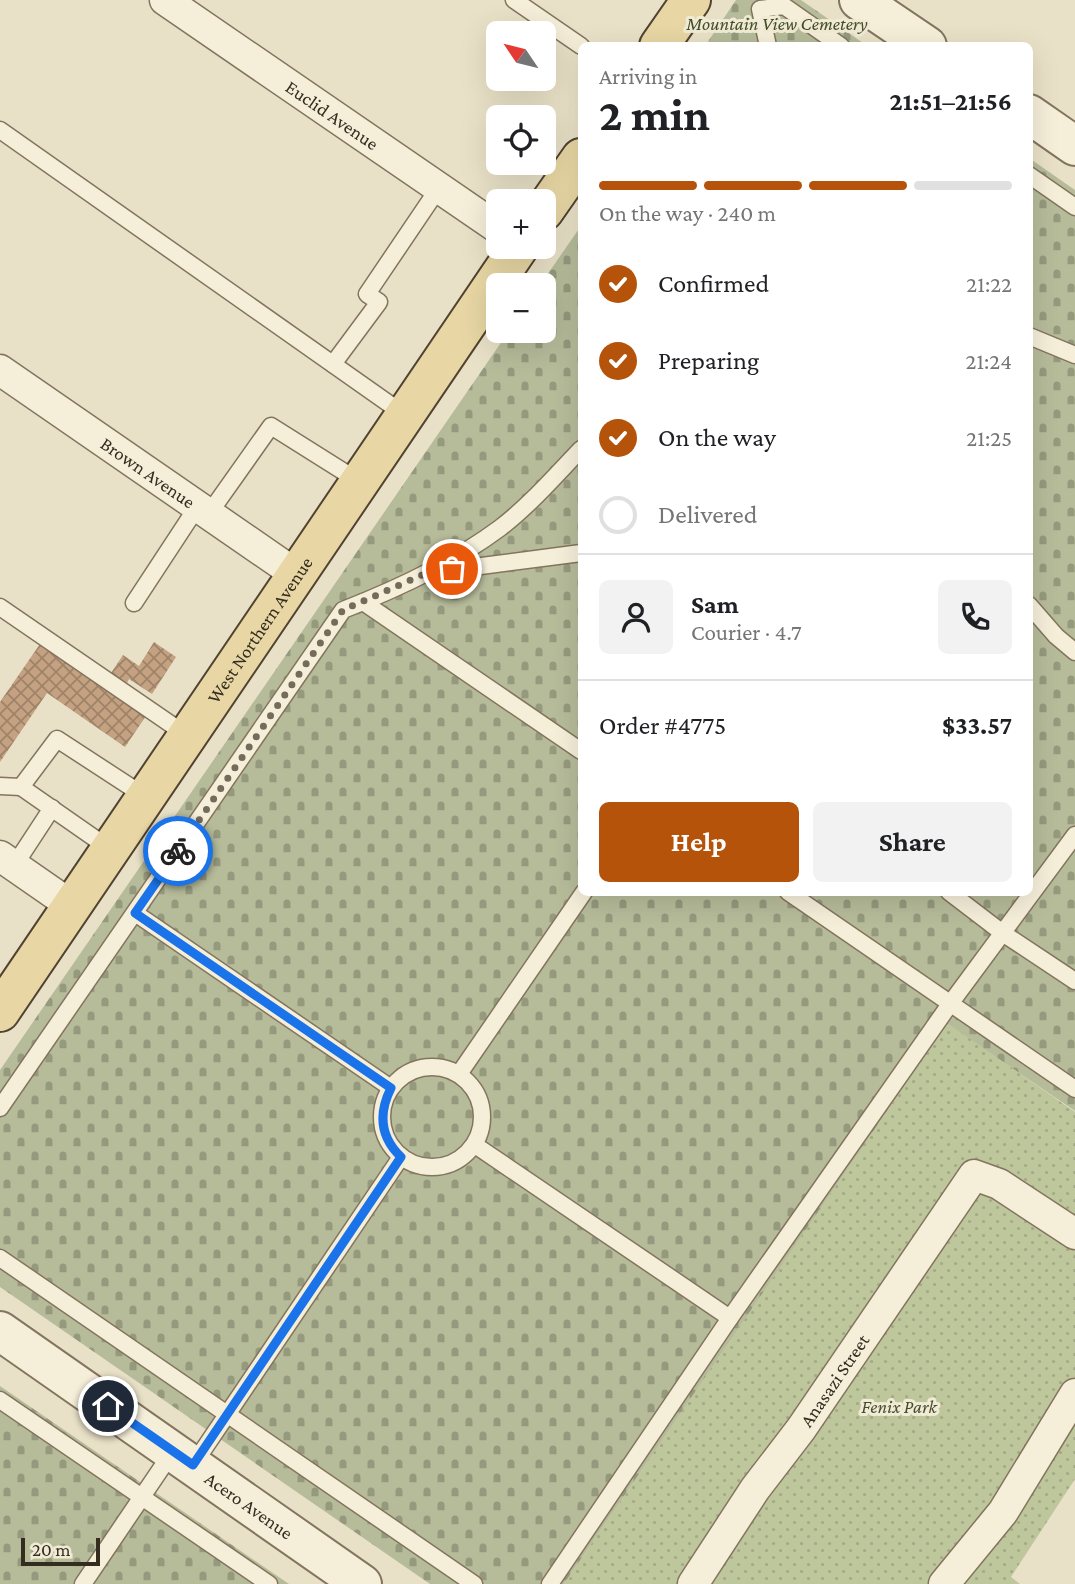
<!DOCTYPE html>
<html lang="en">
<head>
<meta charset="utf-8">
<style>
  :root { --surface:#fff; --page:#f2f2f2; --text:#202124; --muted:#757577; --line:#e0e0e0; --accent:#b45309 }
  body { margin:0; font-family:"Crimson Pro",serif; background:var(--page); color:var(--text); height:100vh; display:flex; flex-direction:column; font-size:26px; white-space:nowrap }
  * { box-sizing:border-box; margin:0 }
  p { font-size:23px; color:var(--muted) }
  .icon { flex:none; width:38px; height:38px; fill:none; stroke:currentColor; stroke-width:2; stroke-linecap:round; stroke-linejoin:round }
  .map { position:relative; flex:1; overflow:hidden }
  .drawer { position:absolute; left:578px; top:42px; width:455px; height:854px; display:flex; flex-direction:column; background:var(--surface); border-radius:10px; box-shadow:0 7px 28px #0002 }
  .drawer>* { flex:none }
  .needle { width:46px; rotate:305deg }
  .buttons { position:absolute; left:486px; top:21px; display:grid; gap:14px }
  .buttons a { display:grid; place-items:center; width:70px; height:70px; border-radius:10px; background:var(--surface); box-shadow:0 7px 28px #0002; font-size:35px }
  .scale { position:absolute; left:21px; bottom:18px; width:79px; box-sizing:border-box; padding-left:7px; border:4px solid #352c20; border-top:0; font-size:19px; line-height:24px; white-space:nowrap; color:#352c20; -webkit-text-stroke:5px #f1ebd6; paint-order:stroke }
  .pin { position:absolute; display:grid; place-items:center; width:60px; height:60px; color:#fff; margin:-30px; border:4px solid #fff; border-radius:50%; box-shadow:0 2px 7px #0007 }
  .courier { position:absolute; display:grid; place-items:center; width:70px; height:70px; margin:-35px; border:5px solid #1a73e8; border-radius:50%; background:#fff; color:#222; box-shadow:0 2px 9px #0007 }
  .headline em { font-style:normal; font-weight:700 }
  .headline div { display:flex; flex-direction:column-reverse }
  .headline { display:flex; align-items:center; justify-content:space-between; height:119px; padding:0 21px }
  h1 { font-size:46px; font-weight:700; line-height:52px }
  .bar { display:grid; grid-template-columns:repeat(4,1fr); gap:10px 7px; align-content:center; height:84px; padding:0 21px }
  .bar i { height:9px; border-radius:5px; background:var(--line) }
  .bar .current { background:var(--accent) }
  .bar p { grid-column:span 4 }
  .line { display:flex; align-items:center; gap:18px; padding:0 21px; border-top:2px solid var(--line) }
  .line div { flex:1 }
  .round { display:grid; place-items:center; flex:none; width:74px; height:74px; border-radius:10px; background:var(--page) }
  ol { padding:0 21px; list-style:none }
  li { display:flex; align-items:center; gap:21px; height:77px }
  li p { margin-inline-start:auto }
  li .icon { padding:7px; border-radius:50%; background:var(--accent); color:#fff; stroke-width:4 }
  li:last-child { color:var(--muted) }
  li i { width:38px; height:38px; border:4px solid var(--line); border-radius:50% }
  .primary-button { display:flex; gap:14px; margin-top:auto; padding:14px 21px }
  .primary-button a { flex:1; height:80px; border-radius:10px; background:var(--accent); color:#fff; font-size:28px; font-weight:700; line-height:80px; text-align:center }
  .primary-button a+a { background:var(--page); color:var(--text) }
  .map>svg:first-child { display:block }
  .cemetery { fill:url(#cemetery-stones) }
  .park { fill:url(#park-dots) }
  .building { fill:url(#building-cross-hatch) }
  .lines { fill:none; stroke-linecap:round; stroke-linejoin:round }
  .service-casing { stroke:#83745e; stroke-width:19 }
  .minor-casing { stroke:#83745e; stroke-width:33 }
  .tertiary-casing { stroke:#83745e; stroke-width:42 }
  .primary-casing { stroke:#514332; stroke-width:42 }
  .service { stroke:#f5eed9; stroke-width:16 }
  .minor { stroke:#f5eed9; stroke-width:30 }
  .tertiary { stroke:#f5eed9; stroke-width:38 }
  .primary { stroke:#e8d7a4; stroke-width:38 }
  .done { stroke:#746b5a; stroke-width:7; stroke-dasharray:0 12.6 }
  .route { stroke:#1a73e8; stroke-width:9 }
  .labels { text-anchor:middle; dominant-baseline:central; stroke-width:6; stroke-linejoin:round; paint-order:stroke }
  .park-label { font-size:19px; font-style:italic; fill:#434f29; stroke:#f1ebd6 }
  .street-label { font-size:19px; fill:#352c20; stroke:#f1ebd6 }
</style>
</head>
<body>
<div class="map">
<svg width="1075" height="1584" viewBox="0 0 1075 1584">
  <defs>
    <pattern id="cemetery-stones" width="16" height="16" patternUnits="userSpaceOnUse" patternTransform="scale(1.75)"><rect width="16" height="16" fill="#b6bc9a"/><path d="M2 7V4a2 2 0 0 1 4 0v3zM10 15v-3a2 2 0 0 1 4 0v3z" fill="#95997d"/></pattern>
    <pattern id="park-dots" width="8" height="8" patternUnits="userSpaceOnUse" patternTransform="scale(1.75)"><rect width="8" height="8" fill="#bec69c"/><path d="M2 2h.1M6 6h.1" fill="none" stroke="#a4aa86" stroke-width="1.8" stroke-linecap="round"/></pattern>
    <pattern id="building-cross-hatch" width="8" height="8" patternUnits="userSpaceOnUse" patternTransform="scale(1.75)"><rect width="8" height="8" fill="#c3a181"/><path d="M0 0l8 8M0 8l8-8" fill="none" stroke="#9f8369"/></pattern>
  </defs>
  <rect width="100%" height="100%" fill="#e9e1c7"/>
  <!-- cemetery -->
  <g class="cemetery">
    <path d="M736,0H801L866,45L705,46Z"/>
    <path d="M1029,158L1075,190V1111L947,1024L564,1584H430L0,1287V1070L509,331H544V285H540L581,226V892H1029Z"/>
    <path d="M0,1386L289,1584H0Z"/>
  </g>
  <!-- park -->
  <path class="park" d="M947,1023L1075,1112V1479L1011,1577L1020,1584H564Z"/>
  <!-- building -->
  <g class="building">
    <path d="M154,642L176,657L152,694L129,679L127,683L111,673L123,655L139,666Z"/>
    <path d="M40,644L146,716L125,747L47,693L0,762V702Z"/>
  </g>
  <g class="lines">
    <defs>
      <g id="service">
        <path d="M514,0L581,46"/>
        <path d="M768,46L760,9L784,6L841,46"/>
        <path d="M0,130L405,415"/>
        <path d="M1029,175L1075,207"/>
        <path d="M1029,336L1075,355"/>
        <path d="M333,364L379,302L367,294L438,189"/>
        <path d="M208,515L271,426L360,482"/>
        <path d="M435,572L581,553"/>
        <path d="M363,602L581,751"/>
        <path d="M134,603L197,507"/>
        <path d="M1029,605L1056,636L1075,652"/>
        <path d="M0,607L188,736"/>
        <path d="M0,786L21,787"/>
        <path d="M110,849L21,787L57,739L146,797"/>
        <path d="M14,866L52,808"/>
        <path d="M788,892L1075,1089"/>
        <path d="M949,892L1004,934L1075,981"/>
        <path d="M135,913L391,1088"/>
        <circle cx="432" cy="1117" r="50"/>
        <path d="M459,1074L584,892"/>
        <path d="M0,1108L343,610C397,589 453,563 500,528C530,505 555,476 581,449"/>
        <path d="M475,1145L730,1318"/>
        <path d="M0,1258L474,1584"/>
        <path d="M0,1400L269,1584"/>
        <path d="M193,1465L401,1157"/>
        <path d="M83,1584L173,1451"/>
        <path d="M550,1584L730,1318L950,1004L1075,835"/>
      </g>
      <g id="minor">
        <path id="s1" d="M165,0L499,229"/>
        <path id="s2" d="M0,370L297,575"/>
        <path d="M0,856L72,906"/>
        <path id="s3" d="M693,1584L755,1489L801,1429L974,1175L999,1184L1075,1234"/>
        <path d="M944,1584L1003,1512L1075,1394"/>
      </g>
      <g id="tertiary">
        <path d="M859,0L927,46"/>
        <path d="M1029,114L1075,146"/>
        <path id="s4" d="M0,1331L362,1584"/>
      </g>
      <g id="primary">
        <path d="M659,46L691,0"/>
        <path d="M544,211L581,158"/>
        <path id="s5" d="M0,1012L519,247"/>
      </g>
    </defs>
    <!-- service casing -->
    <use href="#service" class="service-casing"/>
    <!-- minor casing -->
    <use href="#minor" class="minor-casing"/>
    <!-- tertiary casing -->
    <use href="#tertiary" class="tertiary-casing"/>
    <!-- primary casing -->
    <use href="#primary" class="primary-casing"/>
    <!-- service -->
    <use href="#service" class="service"/>
    <!-- minor -->
    <use href="#minor" class="minor"/>
    <!-- tertiary -->
    <use href="#tertiary" class="tertiary"/>
    <!-- primary -->
    <use href="#primary" class="primary"/>
  </g>
  <g class="lines">
    <!-- done -->
    <path class="done" d="M178,851L343,610L429,572L452,569"/>
    <!-- route -->
    <path class="route" d="M108,1406L193,1465L401,1157C380,1137 378,1114 391,1088L135,913L178,851"/>
  </g>
  <g class="labels">
    <!-- park labels -->
    <g class="park-label">
      <text x="777" y="23">Mountain View Cemetery</text>
      <text x="899" y="1406">Fenix Park</text>
    </g>
    <!-- street labels -->
    <g class="street-label">
      <text stroke="none"><textPath href="#s1" startOffset="203">Euclid Avenue</textPath></text>
      <text stroke="none"><textPath href="#s2" startOffset="180">Brown Avenue</textPath></text>
      <text stroke="none"><textPath href="#s5" startOffset="462">West Northern Avenue</textPath></text>
      <text stroke="none"><textPath href="#s3" startOffset="248">Anasazi Street</textPath></text>
      <text stroke="none"><textPath href="#s4" startOffset="304">Acero Avenue</textPath></text>
    </g>
  </g>
</svg>
<div class="buttons">
<a><svg class="needle" viewBox="-14 -14 28 28"><path d="M0-13l5 13h-10z" fill="#e53935"/><path d="M0 13l5-13h-10z" fill="#757577"/></svg></a>
<a><svg class="icon" aria-label="locate" viewBox="0 0 24 24"><circle cx="12" cy="12" r="6"/><path d="M12 2v4M12 18v4M2 12h4M18 12h4"/></svg></a>
<a>+</a>
<a>−</a>
</div>
<div class="scale">20 m</div>
<div class="pin" style="left:452px;top:569px;background:#ea580c"><svg class="icon" aria-label="bag" viewBox="0 0 24 24"><path d="M5 8h14l-1 12H6zM9 8a3 3 0 0 1 6 0"/></svg></div>
<div class="pin" style="left:108px;top:1406px;background:#1f2937"><svg class="icon" aria-label="home" viewBox="0 0 24 24"><path d="M3 11l9-7 9 7M6 9v11h12V9"/></svg></div>
<div class="courier" style="left:178px;top:851px"><svg class="icon" aria-label="bike" viewBox="0 0 24 24"><circle cx="6" cy="16" r="4"/><circle cx="18" cy="16" r="4"/><path d="M6 16l4-8h5l3 8M10 8l3 8H6M13 5h3"/></svg></div>
<section class="drawer">
<div class="headline"><div><h1>2 min</h1><p>Arriving in</p></div><em>21:51–21:56</em></div>
<div class="bar"><i class="current"></i><i class="current"></i><i class="current"></i><i></i><p>On the way · 240 m</p></div>
<ol>
<li><svg class="icon" aria-label="check" viewBox="0 0 24 24"><path d="M5 12l5 5 9-10"/></svg>Confirmed<p>21:22</p></li>
<li><svg class="icon" aria-label="check" viewBox="0 0 24 24"><path d="M5 12l5 5 9-10"/></svg>Preparing<p>21:24</p></li>
<li><svg class="icon" aria-label="check" viewBox="0 0 24 24"><path d="M5 12l5 5 9-10"/></svg>On the way<p>21:25</p></li>
<li><i></i>Delivered</li>
</ol>
<div class="line" style="height:126px"><a class="round"><svg class="icon" aria-label="person" viewBox="0 0 24 24"><circle cx="12" cy="8" r="4"/><path d="M4 21q1-7 8-7t8 7"/></svg></a><div><b>Sam</b><p>Courier · 4.7</p></div><a class="round"><svg class="icon" aria-label="phone" viewBox="0 0 24 24"><path d="M5 4h4l2 5-3 2q2 4 5 5l2-3 5 2v4C11 20 4 13 5 4z"/></svg></a></div>
<div class="line" style="height:91px"><div>Order #4775</div><b>$33.57</b></div>
<div class="primary-button"><a>Help</a><a>Share</a></div>
</section>
</div>
</body>
</html>
